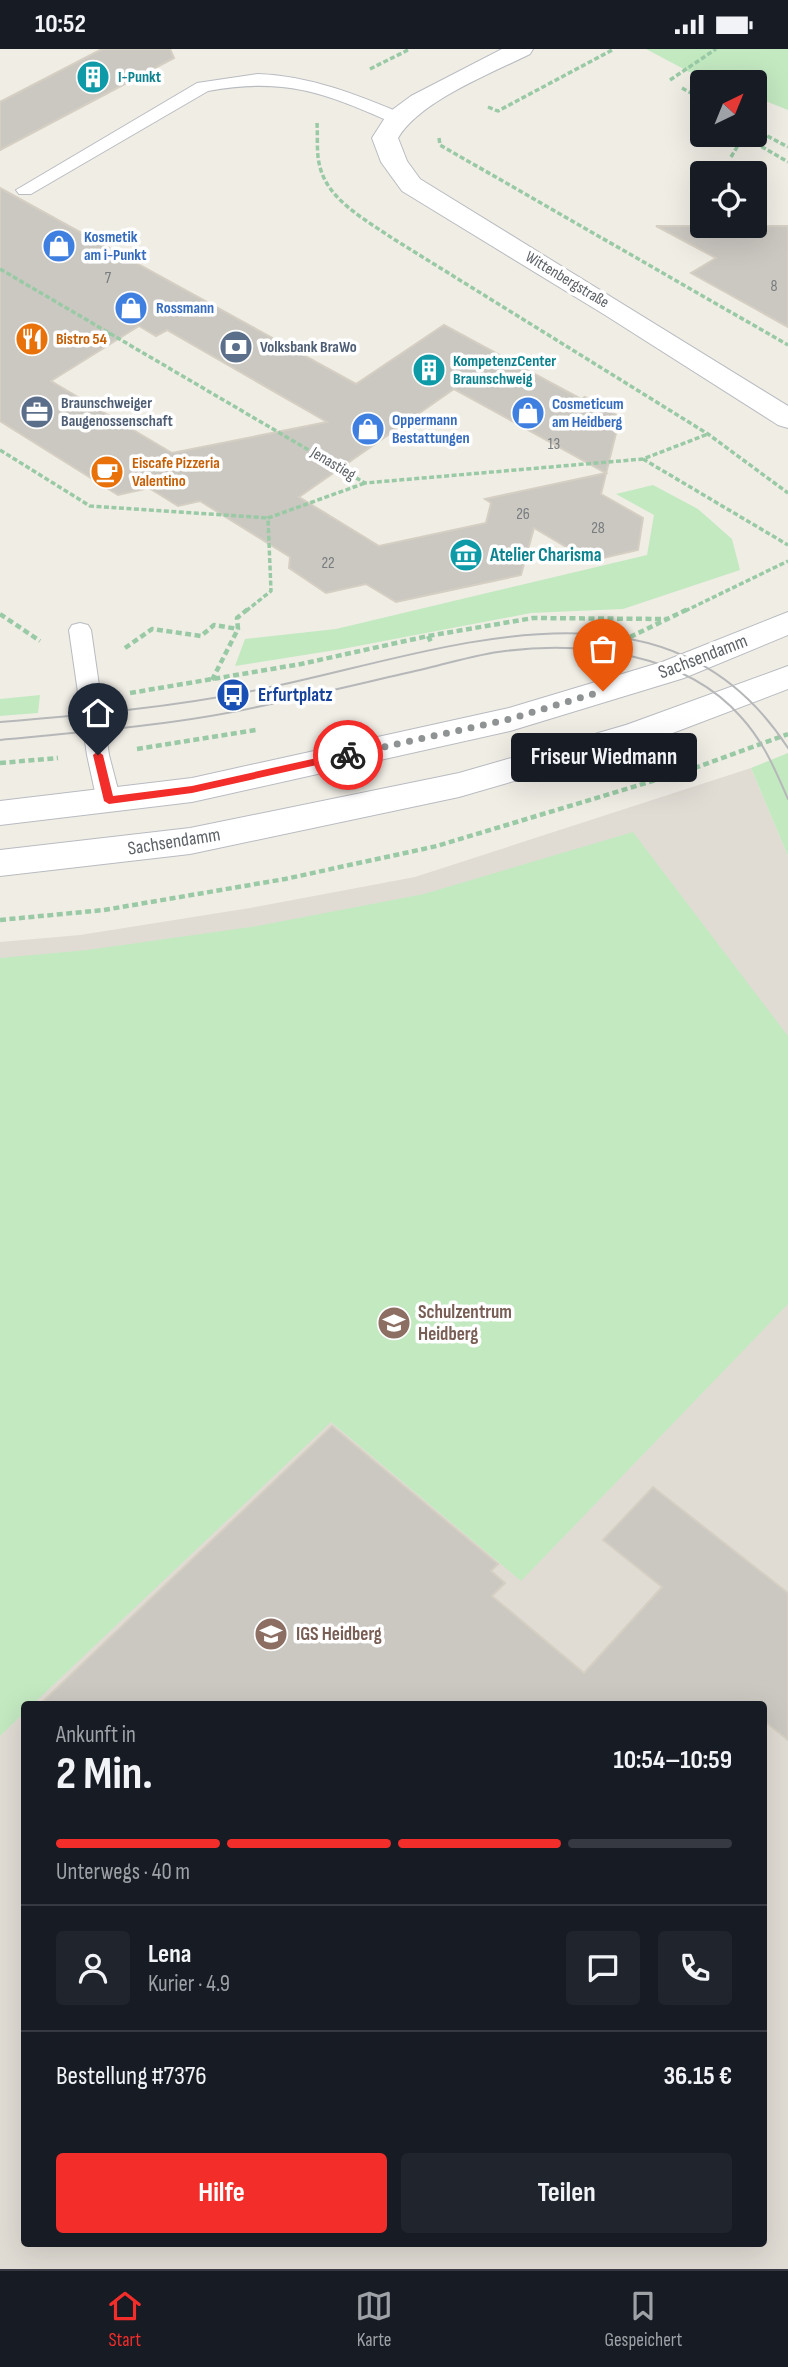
<!DOCTYPE html>
<html lang="de">
<head>
<meta charset="utf-8">
<style>
  :root { --surface:#171b24; --page:#20242c; --text:#f1f3f6; --muted:#9ea1a6; --line:#363941; --accent:#f22d2a }
  body { margin:0; font-family:"Sofia Sans Condensed",sans-serif; background:var(--page); color:var(--text); height:100vh; display:flex; flex-direction:column; font-size:26px; white-space:nowrap }
  * { box-sizing:border-box; margin:0 }
  p { font-size:23px; color:var(--muted) }
  .icon { flex:none; width:38px; height:38px; fill:none; stroke:currentColor; stroke-width:2; stroke-linecap:round; stroke-linejoin:round }
  .map { position:relative; flex:1; overflow:hidden }
  .drawer { position:absolute; left:21px; top:1652px; width:746px; height:546px; display:flex; flex-direction:column; background:var(--surface); border-radius:7px; box-shadow:0 7px 28px #0002 }
  .drawer>* { flex:none }
  .needle { width:46px; rotate:43deg }
  .fabs { position:absolute; left:690px; top:21px; display:grid; gap:14px }
  .fabs a { display:grid; place-items:center; width:77px; height:77px; border-radius:7px; background:var(--surface); box-shadow:0 7px 28px #0002; font-size:35px }
  .pin { position:absolute; display:grid; place-items:center; width:60px; height:60px; color:#fff; margin:-72px -30px; border-radius:50% 50% 50% 0; rotate:-45deg; box-shadow:0 0 7px #0007 }
  .pin .icon { rotate:45deg }
  .courier { position:absolute; display:grid; place-items:center; width:70px; height:70px; margin:-35px; border:5px solid #f22d2a; border-radius:50%; background:#fff; color:#222; box-shadow:0 2px 9px #0007 }
  .bubble { position:absolute; height:49px; border-radius:7px; background:var(--surface); box-shadow:0 7px 28px #0002; font-size:23px; font-weight:700; line-height:49px; text-align:center }
  .head em { font-style:normal; font-weight:700 }
  .head div { display:flex; flex-direction:column-reverse }
  .head { display:flex; align-items:center; justify-content:space-between; height:119px; padding:0 35px }
  h1 { font-size:46px; font-weight:700; line-height:52px }
  .bar { display:grid; grid-template-columns:repeat(4,1fr); gap:10px 7px; align-content:center; height:84px; padding:0 35px }
  .bar i { height:9px; border-radius:5px; background:var(--line) }
  .bar .current { background:var(--accent) }
  .bar p { grid-column:span 4 }
  .line { display:flex; align-items:center; gap:18px; padding:0 35px; border-top:2px solid var(--line) }
  .line div { flex:1 }
  .round { display:grid; place-items:center; flex:none; width:74px; height:74px; border-radius:7px; background:var(--page) }
  .cta { display:flex; gap:14px; margin-top:auto; padding:14px 35px }
  .cta a { flex:1; height:80px; border-radius:7px; background:var(--accent); color:#fff; font-size:28px; font-weight:700; line-height:80px; text-align:center }
  .cta a+a { background:var(--page); color:var(--text) }
  .status { display:flex; justify-content:space-between; align-items:center; height:49px; padding:0 35px; background:var(--surface); direction:ltr }
  .status svg { height:19px; fill:currentColor }
  .menu { display:flex; justify-content:space-around; align-items:center; height:98px; border-top:2px solid var(--line); background:var(--surface); font-size:19px; color:var(--muted) }
  .menu a { display:grid; justify-items:center; gap:4px }
  .menu .current { color:var(--accent) }
  .map>svg:first-child { display:block }
  .education { fill:#e0dcd4; fill-rule:evenodd }
  .green { fill:#c3e9c1 }
  .building { fill:#cbc8c2; stroke:#d5cfc3; stroke-width:2; fill-rule:evenodd }
  .lines { fill:none; stroke-linecap:round; stroke-linejoin:round }
  .service-casing { stroke:#b8bbc0; stroke-width:2 }
  .minor-casing { stroke:#b8bbc0; stroke-width:2 }
  .tertiary-casing { stroke:#b8bbc0; stroke-width:2 }
  .path-far1 { stroke:#99caa5; stroke-width:3.5; stroke-dasharray:5 2.5; stroke-linecap:butt }
  .path { stroke:#99caa5; stroke-width:4.5; stroke-dasharray:6 3.5; stroke-linecap:butt }
  .service { fill:#fff; fill-rule:evenodd }
  .minor { fill:#fff; fill-rule:evenodd }
  .tertiary { fill:#fff; fill-rule:evenodd }
  .tram { stroke:#b6b7b8; stroke-width:2 }
  .route { fill:#f22d2a }
  .done { stroke:#909393; stroke-width:7; stroke-dasharray:0 12.6 }
  .labels { text-anchor:middle; dominant-baseline:central; stroke-width:7; stroke-linejoin:round; paint-order:stroke }
  .far-culture-label { font-size:16px; font-weight:bold; fill:#0d838f; stroke:#fff; text-anchor:start }
  .far-shop-label { font-size:16px; font-weight:bold; fill:#366cbe; stroke:#fff; text-anchor:start }
  .number-label { font-size:16px; fill:#787c7e }
  .far-street-label { font-size:16px; fill:#5d6267; stroke:#fff }
  .far-food-label { font-size:16px; font-weight:bold; fill:#c56008; stroke:#fff; text-anchor:start }
  .far-service-label { font-size:16px; font-weight:bold; fill:#4e5e75; stroke:#fff; text-anchor:start }
  .culture-label { font-size:19px; font-weight:bold; fill:#0d838f; stroke:#fff; text-anchor:start }
  .street-label { font-size:19px; fill:#5d6267; stroke:#fff }
  .transit-label { font-size:19px; font-weight:bold; fill:#164399; stroke:#fff; text-anchor:start }
  .education-label { font-size:19px; font-weight:bold; fill:#785e54; stroke:#fff; text-anchor:start }
</style>
</head>
<body>
<div class="status"><b>10:52</b><svg viewBox="0 0 49 12"><path d="M0 12V9h3v3zM5 12V6h3v6zM10 12V3h3v9zM15 12V0h3v12zM26 1h20v11H26zM47 4h2v5h-2z"/></svg></div>
<div class="map">
<svg width="788" height="2220" viewBox="0 0 788 2220">
  <rect width="100%" height="100%" fill="#f0ede5"/>
  <!-- education -->
  <path class="education" d="M751,719L788,807V2220H0V893L80,886L250,859L415,828ZM24,1656H763V2194H24Z"/>
  <!-- green -->
  <g class="green">
    <path d="M646,0H788V61L763,51L754,52V33H702V38L693,34L695,26Z"/>
    <path d="M653,436L698,460L732,490L740,521L623,560L531,564L342,600L235,617L245,590L336,580L647,506L654,466L616,445Z"/>
    <path d="M40,646L38,664L0,667V650Z"/>
    <path d="M788,704V807L751,719Z"/>
    <path d="M633,783L788,987V1255L521,1532L331,1373L33,1655L24,1656V1664L0,1687V909L87,901L257,877L424,845Z"/>
  </g>
  <!-- building -->
  <g class="building">
    <path d="M102,0H170L174,9L0,101V53Z"/>
    <path d="M0,139L356,335L444,276L581,350L585,348L620,368L601,445L643,469L638,501L590,512L534,479L521,526L396,553L366,535L326,544L289,519L290,508L200,452L178,457L149,439L118,446L0,372ZM139,277L156,287L167,281L327,373L172,404L51,332ZM454,340L606,424L485,450L491,454L486,474L379,497L299,448Z"/>
    <path d="M656,177H788V278L691,224L716,209Z"/>
    <path d="M332,1377L498,1515L491,1522L505,1534L492,1547L584,1624L662,1538L603,1491L653,1438L788,1544V1691L763,1671V1656H39Z"/>
  </g>
  <g class="lines">
    <defs>
      <g id="service">
        <path d="M258,25C310,27 355,45 403,65L406,69L397,74L391,73C323,43 283,28 208,42L31,145H19L16,141L197,34Z"/>
        <path d="M80,574L88,576L91,581L109,706L121,752L117,758L109,760L101,758L97,752L87,706L69,581L72,576Z"/>
      </g>
      <path id="minor" d="M502,0H533L530,5C490,25 420,52 398,89L407,112L420,130L788,357V379L778,376L605,266L402,142L381,113L372,89L388,64L411,47Z"/>
      <g id="tertiary">
        <path d="M788,563V586L684,629L510,682L192,753L0,776V752L192,729L509,659L662,613Z"/>
        <path d="M788,617V640L649,693L459,748L190,805L0,827V801L190,779L459,724L626,676Z"/>
      </g>
    </defs>
    <!-- service casing -->
    <use href="#service" class="service-casing"/>
    <!-- minor casing -->
    <use href="#minor" class="minor-casing"/>
    <!-- tertiary casing -->
    <use href="#tertiary" class="tertiary-casing"/>
    <!-- path-far1 -->
    <g class="path-far1">
      <path d="M370,20L410,0"/>
      <path d="M670,31L716,0"/>
      <path d="M682,39L702,50"/>
      <path d="M488,58L498,62L614,0"/>
      <path d="M317,74C318,88 316,104 320,118C328,151 366,171 392,189L708,385L788,444"/>
      <path d="M754,80L788,98"/>
      <path d="M742,86L788,113"/>
      <path d="M439,89L440,96L788,296"/>
      <path d="M731,108L743,88"/>
      <path d="M0,220L365,434L643,410L708,385"/>
      <path d="M95,293L111,284"/>
      <path d="M0,401L90,457L268,469"/>
      <path d="M643,410L788,496"/>
      <path d="M246,562L271,542L268,469L365,434"/>
      <path d="M685,562L788,512"/>
    </g>
    <!-- path -->
    <g class="path">
      <path d="M0,565L40,592"/>
      <path d="M428,587L431,593"/>
      <path d="M630,588L688,560"/>
      <path d="M125,599L152,580L201,587L214,576L238,580"/>
      <path d="M212,631L238,580L237,569L248,560"/>
      <path d="M130,644L301,615L428,587L533,569L667,570"/>
      <path d="M137,700L256,681"/>
      <path d="M0,714L58,709"/>
      <path d="M0,871L104,861L285,830L437,797L689,721L788,685"/>
    </g>
    <!-- service -->
    <use href="#service" class="service"/>
    <!-- minor -->
    <use href="#minor" class="minor"/>
    <!-- tertiary -->
    <use href="#tertiary" class="tertiary"/>
    <!-- tram -->
    <g class="tram">
      <path d="M0,673C86,666 173,658 257,641C435,606 663,507 788,699"/>
      <path d="M0,691C84,683 175,676 257,658C314,646 371,632 428,619C453,613 479,605 505,602C584,592 685,604 741,668C763,692 775,720 788,750"/>
    </g>
  </g>
  <!-- route -->
  <path class="route" d="M98,702L103,706L113,747L192,737L348,702L353,706L348,709L192,744L109,755L104,752L93,706Z"/>
  <g class="lines">
    <!-- done -->
    <path class="done" d="M348,706L510,670L603,642"/>
  </g>
  <!-- icons -->
  <defs>
    <symbol id="building-disc" viewBox="-11 -11 22 22"><circle r="9.5" fill="#0f9aa8" stroke="#fff"/><path d="M-4-6H4V6H1V3H-1V6H-4ZM-2.5-4.3h1.7v1.8h-1.7ZM.8-4.3h1.7v1.8H.8ZM-2.5-1h1.7V.8h-1.7ZM.8-1h1.7V.8H.8Z" fill="#fff"/></symbol>
    <symbol id="shop-disc" viewBox="-11 -11 22 22"><circle r="9.5" fill="#3f7fe0" stroke="#fff"/><path d="M-5-2.5h2.3a2.7 3.5 0 0 1 5.4 0H5L5.5 6h-11ZM-1.5-2.5h3a1.5 2.3 0 0 0-3 0Z" fill="#fff"/></symbol>
    <symbol id="restaurant-disc" viewBox="-11 -11 22 22"><circle r="9.5" fill="#e8710a" stroke="#fff"/><path d="M-5-6h1v4h1v-4h1v4h1v-4h1v5L-1.5 .5V6h-2V.5L-5-1ZM5-6V6H3V1.5H1.5Q1.5-4 5-6Z" fill="#fff"/></symbol>
    <symbol id="bank-disc" viewBox="-11 -11 22 22"><circle r="9.5" fill="#5c6f8a" stroke="#fff"/><path d="M-6-4H6V4H-6ZM0-2.3a2.3 2.3 0 1 0 0 4.6a2.3 2.3 0 1 0 0-4.6Z" fill="#fff"/></symbol>
    <symbol id="office-disc" viewBox="-11 -11 22 22"><circle r="9.5" fill="#5c6f8a" stroke="#fff"/><path d="M-6-3h4V-5.5h4V-3h4V5H-6ZM-1-4.5V-3h2v-1.5ZM-6 0V1H6V0Z" fill="#fff"/></symbol>
    <symbol id="cafe-disc" viewBox="-11 -11 22 22"><circle r="9.5" fill="#e8710a" stroke="#fff"/><path d="M-5.5-4.5H6V0H3Q3 3.5 0 3.5H-2.5Q-5.5 3.5-5.5 0ZM3-3.2v2h1.7v-2ZM-6 4.5H4V6H-6Z" fill="#fff"/></symbol>
    <symbol id="museum-disc" viewBox="-11 -11 22 22"><circle r="9.5" fill="#0f9aa8" stroke="#fff"/><path d="M0-6L6-3V-2H-6V-3ZM-5-1h2V3h-2ZM-1-1h2V3h-2ZM3-1h2V3H3ZM-6 4H6V6H-6Z" fill="#fff"/></symbol>
    <symbol id="bus-disc" viewBox="-11 -11 22 22"><circle r="9.5" fill="#1a4fb4" stroke="#fff"/><path d="M-5-6H5V4H4V6H2V4H-2V6H-4V4H-5ZM-3.5-4V0h7V-4ZM-3.5 1.2v1.5H-2V1.2ZM2 1.2v1.5H3.5V1.2Z" fill="#fff"/></symbol>
    <symbol id="school-disc" viewBox="-11 -11 22 22"><circle r="9.5" fill="#8d6e63" stroke="#fff"/><path d="M0-5L7-2L0 1L-7-2ZM-4 1L0 2.5L4 1V4Q0 6-4 4Z" fill="#fff"/></symbol>
  </defs>
  <g fill-rule="evenodd">
    <use href="#building-disc" x="74" y="9" width="38" height="38"/>
    <use href="#shop-disc" x="40" y="178" width="38" height="38"/>
    <use href="#shop-disc" x="112" y="240" width="38" height="38"/>
    <use href="#restaurant-disc" x="13" y="271" width="38" height="38"/>
    <use href="#bank-disc" x="217" y="279" width="38" height="38"/>
    <use href="#building-disc" x="410" y="302" width="38" height="38"/>
    <use href="#office-disc" x="18" y="344" width="38" height="38"/>
    <use href="#shop-disc" x="509" y="345" width="38" height="38"/>
    <use href="#shop-disc" x="349" y="361" width="38" height="38"/>
    <use href="#cafe-disc" x="88" y="404" width="38" height="38"/>
    <use href="#museum-disc" x="447" y="487" width="38" height="38"/>
    <use href="#bus-disc" x="214" y="627" width="38" height="38"/>
    <use href="#school-disc" x="375" y="1255" width="38" height="38"/>
    <use href="#school-disc" x="252" y="1566" width="38" height="38"/>
  </g>
  <g class="labels">
    <!-- far-culture labels -->
    <g class="far-culture-label">
      <text x="118" y="28">I-Punkt</text>
      <text x="453" y="312">KompetenzCenter<tspan x="453" dy="18">Braunschweig</tspan></text>
    </g>
    <!-- far-shop labels -->
    <g class="far-shop-label">
      <text x="84" y="188">Kosmetik<tspan x="84" dy="18">am i-Punkt</tspan></text>
      <text x="156" y="259">Rossmann</text>
      <text x="552" y="355">Cosmeticum<tspan x="552" dy="18">am Heidberg</tspan></text>
      <text x="392" y="371">Oppermann<tspan x="392" dy="18">Bestattungen</tspan></text>
    </g>
    <!-- number labels -->
    <g class="number-label">
      <text x="108" y="229">7</text>
      <text x="774" y="237">8</text>
      <text x="554" y="395">13</text>
      <text x="523" y="465">26</text>
      <text x="598" y="479">28</text>
      <text x="328" y="514">22</text>
    </g>
    <!-- far-street labels -->
    <g class="far-street-label">
      <text transform="translate(567 231) rotate(31)">Wittenbergstraße</text>
      <text transform="translate(333 415) rotate(31)">Jenastieg</text>
    </g>
    <!-- far-food labels -->
    <g class="far-food-label">
      <text x="56" y="290">Bistro 54</text>
      <text x="132" y="414">Eiscafe Pizzeria<tspan x="132" dy="18">Valentino</tspan></text>
    </g>
    <!-- far-service labels -->
    <g class="far-service-label">
      <text x="260" y="298">Volksbank BraWo</text>
      <text x="61" y="354">Braunschweiger<tspan x="61" dy="18">Baugenossenschaft</tspan></text>
    </g>
    <!-- culture labels -->
    <g class="culture-label">
      <text x="490" y="506">Atelier Charisma</text>
    </g>
    <!-- street labels -->
    <g class="street-label">
      <text transform="translate(703 608) rotate(-21)">Sachsendamm</text>
      <text transform="translate(174 793) rotate(-9)">Sachsendamm</text>
    </g>
    <!-- transit labels -->
    <g class="transit-label">
      <text x="258" y="646">Erfurtplatz</text>
    </g>
    <!-- education labels -->
    <g class="education-label">
      <text x="418" y="1263">Schulzentrum<tspan x="418" dy="22">Heidberg</tspan></text>
      <text x="296" y="1585">IGS Heidberg</text>
    </g>
  </g>
</svg>
<div class="fabs">
<a><svg class="needle" viewBox="-14 -14 28 28"><path d="M0-13l5 13h-10z" fill="#e53935"/><path d="M0 13l5-13h-10z" fill="#9ea1a6"/></svg></a>
<a><svg class="icon" aria-label="locate" viewBox="0 0 24 24"><circle cx="12" cy="12" r="6"/><path d="M12 2v4M12 18v4M2 12h4M18 12h4"/></svg></a>
</div>
<div class="pin" style="left:603px;top:642px;background:#ea580c"><svg class="icon" aria-label="bag" viewBox="0 0 24 24"><path d="M5 8h14l-1 12H6zM9 8a3 3 0 0 1 6 0"/></svg></div>
<div class="pin" style="left:98px;top:706px;background:#1f2937"><svg class="icon" aria-label="home" viewBox="0 0 24 24"><path d="M3 11l9-7 9 7M6 9v11h12V9"/></svg></div>
<div class="courier" style="left:348px;top:706px"><svg class="icon" aria-label="bike" viewBox="0 0 24 24"><circle cx="6" cy="16" r="4"/><circle cx="18" cy="16" r="4"/><path d="M6 16l4-8h5l3 8M10 8l3 8H6M13 5h3"/></svg></div>
<div class="bubble" style="left:511px;top:684px;width:186px">Friseur Wiedmann</div>
<section class="drawer">
<div class="head"><div><h1>2 Min.</h1><p>Ankunft in</p></div><em>10:54–10:59</em></div>
<div class="bar"><i class="current"></i><i class="current"></i><i class="current"></i><i></i><p>Unterwegs · 40 m</p></div>
<div class="line" style="height:126px"><a class="round"><svg class="icon" aria-label="person" viewBox="0 0 24 24"><circle cx="12" cy="8" r="4"/><path d="M4 21q1-7 8-7t8 7"/></svg></a><div><b>Lena</b><p>Kurier · 4.9</p></div><a class="round"><svg class="icon" aria-label="chat" viewBox="0 0 24 24"><path d="M4 5h16v11H9l-5 4z"/></svg></a><a class="round"><svg class="icon" aria-label="phone" viewBox="0 0 24 24"><path d="M5 4h4l2 5-3 2q2 4 5 5l2-3 5 2v4C11 20 4 13 5 4z"/></svg></a></div>
<div class="line" style="height:91px"><div>Bestellung #7376</div><b>36.15 €</b></div>
<div class="cta"><a>Hilfe</a><a>Teilen</a></div>
</section>
</div>
<nav class="menu">
<a class="current"><svg class="icon" aria-label="home" viewBox="0 0 24 24"><path d="M3 11l9-7 9 7M6 9v11h12V9"/></svg>Start</a>
<a><svg class="icon" aria-label="map" viewBox="0 0 24 24"><path d="M3 6l6-2 6 2 6-2v14l-6 2-6-2-6 2zM9 4v14M15 6v14"/></svg>Karte</a>
<a><svg class="icon" aria-label="saved" viewBox="0 0 24 24"><path d="M7 4h10v16l-5-4-5 4z"/></svg>Gespeichert</a>
</nav>
</body>
</html>
